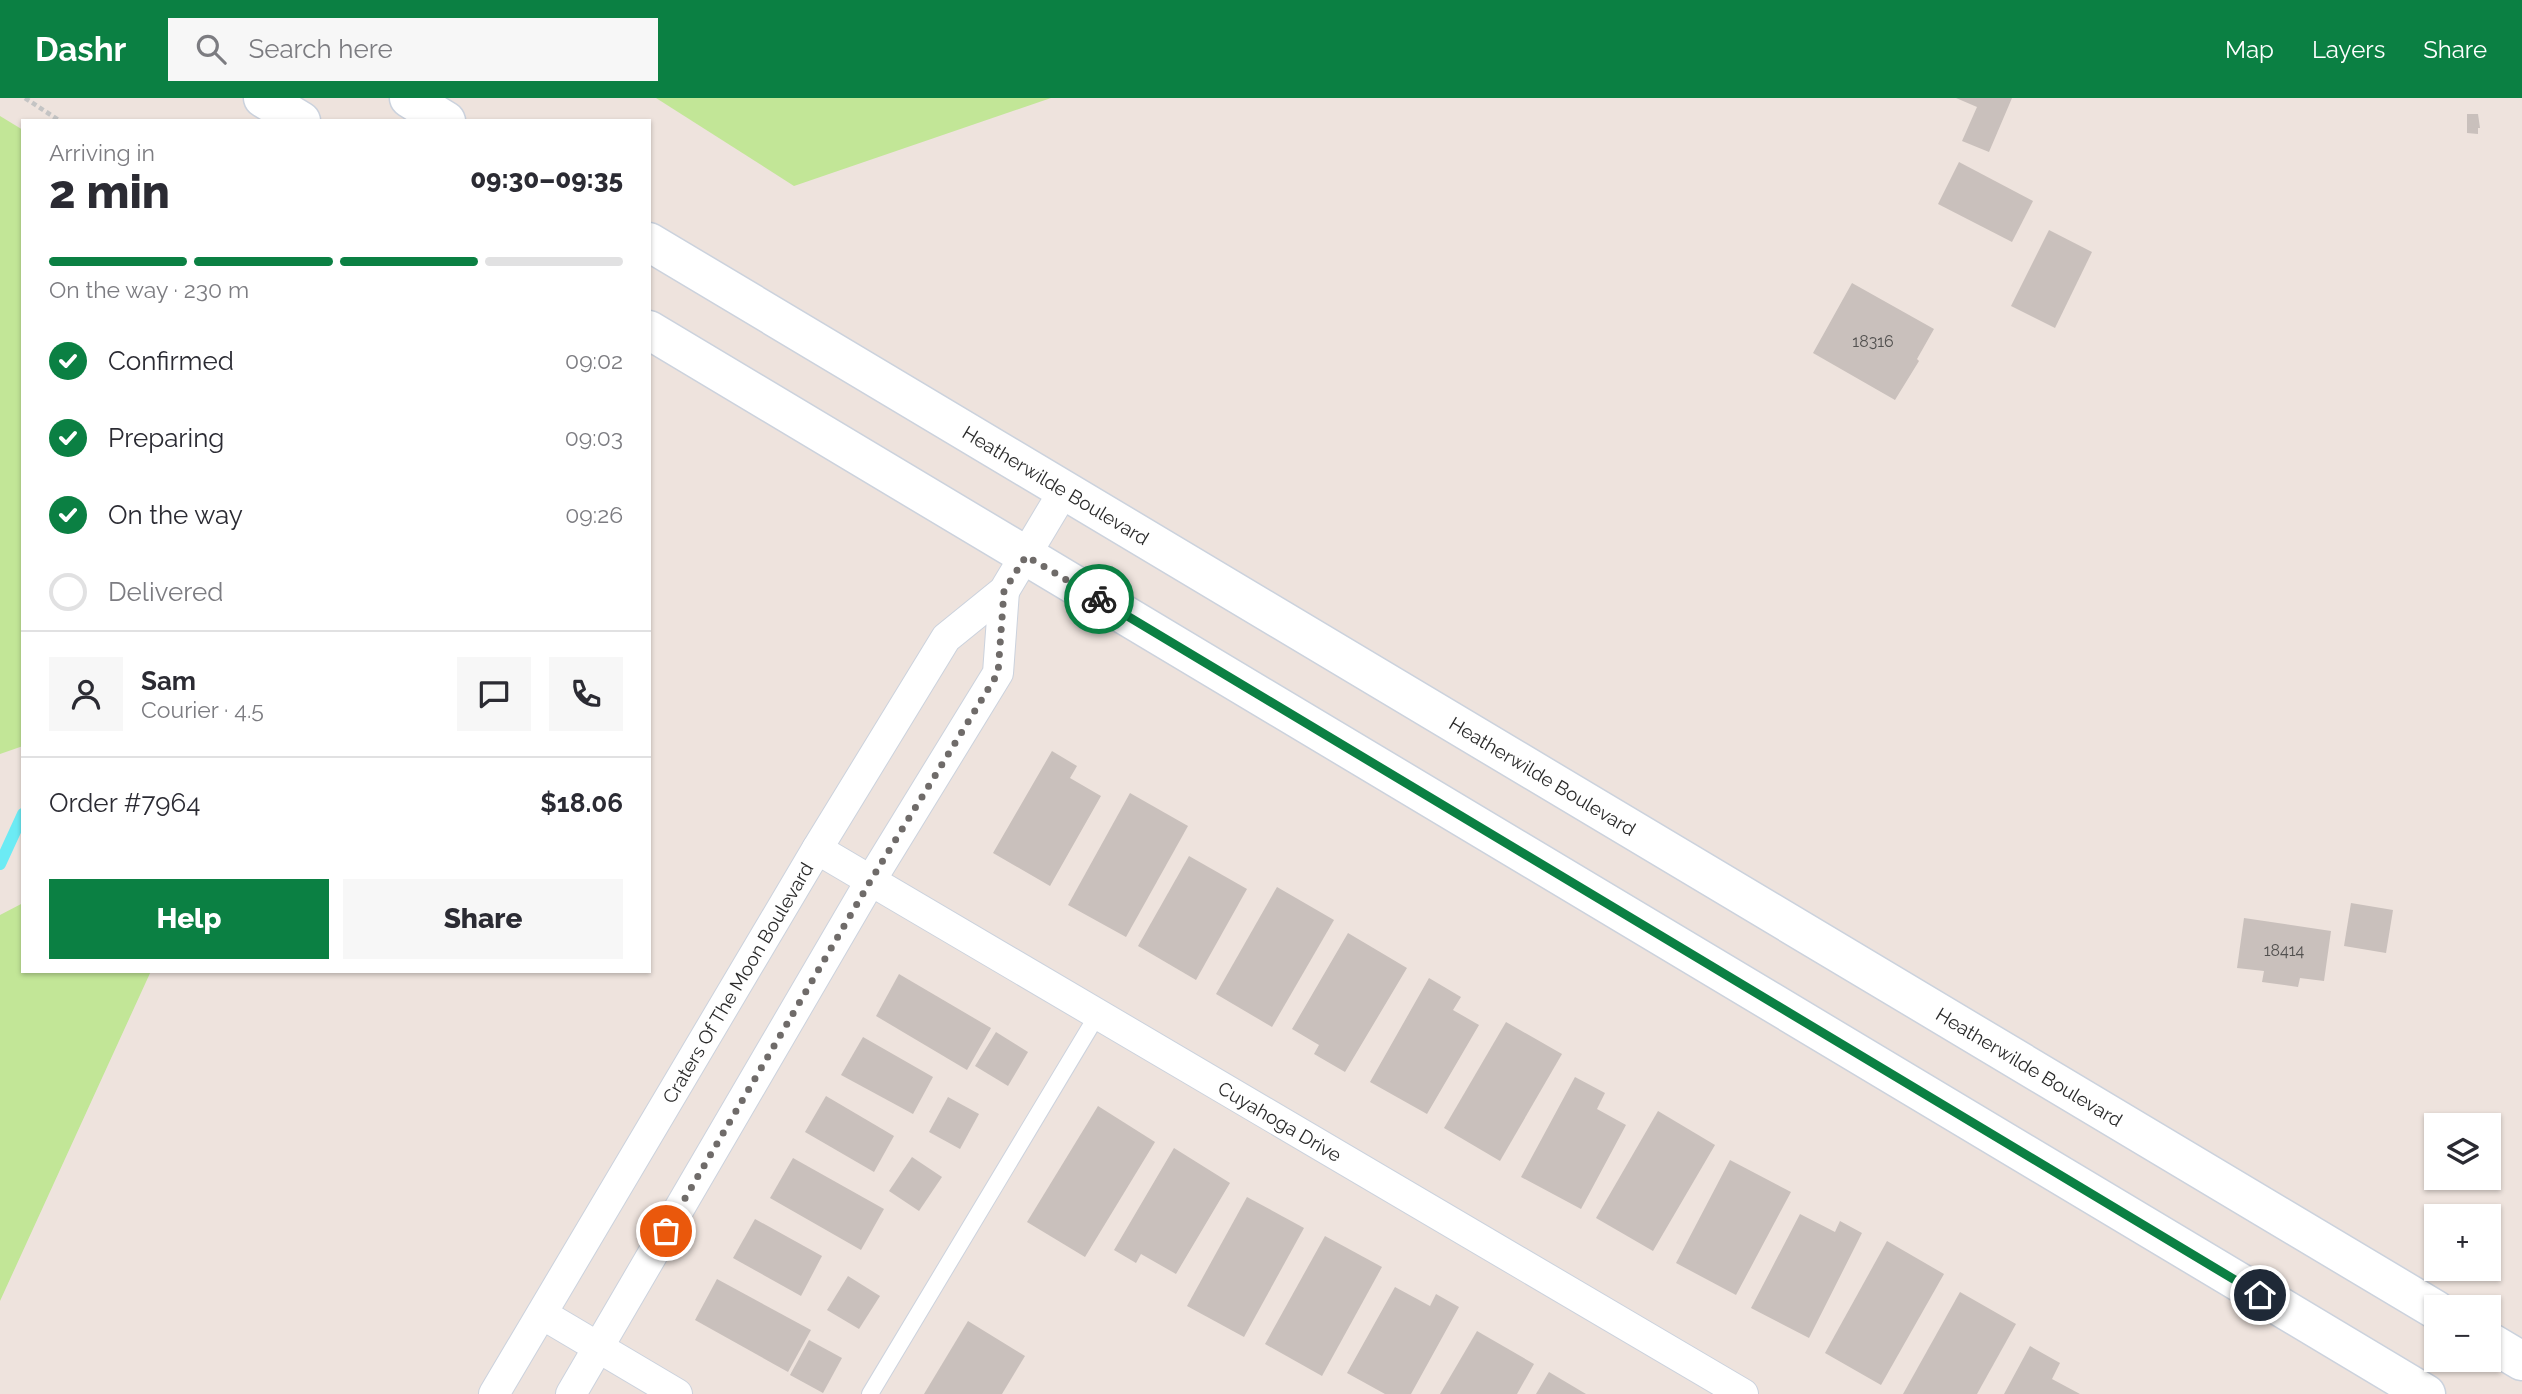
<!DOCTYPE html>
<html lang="en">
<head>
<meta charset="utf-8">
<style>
  :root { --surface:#fff; --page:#f7f7f7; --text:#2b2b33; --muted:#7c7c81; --line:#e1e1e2; --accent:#0b8043 }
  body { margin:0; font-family:Raleway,sans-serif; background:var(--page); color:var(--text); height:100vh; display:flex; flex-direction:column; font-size:26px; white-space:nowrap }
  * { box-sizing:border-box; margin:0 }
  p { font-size:23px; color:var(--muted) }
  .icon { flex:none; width:38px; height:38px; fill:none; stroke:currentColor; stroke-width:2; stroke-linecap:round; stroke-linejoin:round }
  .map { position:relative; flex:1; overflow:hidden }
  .side { position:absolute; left:21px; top:21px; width:630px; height:854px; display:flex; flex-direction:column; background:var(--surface); border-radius:0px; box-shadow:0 2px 5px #0004 }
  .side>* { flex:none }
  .buttons { position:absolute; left:2424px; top:1015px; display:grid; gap:14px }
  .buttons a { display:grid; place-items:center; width:77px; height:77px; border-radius:0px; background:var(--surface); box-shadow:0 2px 5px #0004; font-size:35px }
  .pin { position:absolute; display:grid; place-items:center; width:60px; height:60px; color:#fff; margin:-30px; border:4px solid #fff; border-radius:50%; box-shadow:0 2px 7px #0007 }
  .courier { position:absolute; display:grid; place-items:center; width:70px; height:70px; margin:-35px; border:5px solid #0b8043; border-radius:50%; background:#fff; color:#222; box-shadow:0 2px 9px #0007 }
  .overview em { font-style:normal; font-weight:800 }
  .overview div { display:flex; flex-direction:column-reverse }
  .overview { display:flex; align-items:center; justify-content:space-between; height:119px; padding:0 28px }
  h1 { font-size:46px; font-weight:800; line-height:52px }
  .bar { display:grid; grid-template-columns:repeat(4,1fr); gap:10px 7px; align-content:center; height:84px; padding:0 28px }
  .bar i { height:9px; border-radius:5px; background:var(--line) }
  .bar .selected { background:var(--accent) }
  .bar p { grid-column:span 4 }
  .line { display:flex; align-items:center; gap:18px; padding:0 28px; border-top:2px solid var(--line) }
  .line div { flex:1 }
  .round { display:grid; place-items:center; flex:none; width:74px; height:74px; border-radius:0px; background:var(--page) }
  ol { padding:0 28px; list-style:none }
  li { display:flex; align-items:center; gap:21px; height:77px }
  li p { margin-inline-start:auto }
  li .icon { padding:7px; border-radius:50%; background:var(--accent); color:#fff; stroke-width:4 }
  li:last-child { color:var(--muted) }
  li i { width:38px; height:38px; border:4px solid var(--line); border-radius:50% }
  .primary-button { display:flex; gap:14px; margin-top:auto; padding:14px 28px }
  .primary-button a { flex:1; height:80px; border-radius:0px; background:var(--accent); color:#fff; font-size:28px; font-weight:800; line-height:80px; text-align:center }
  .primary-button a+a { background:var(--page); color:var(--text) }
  header { display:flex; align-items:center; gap:42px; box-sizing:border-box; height:98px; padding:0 35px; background:var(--accent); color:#fff }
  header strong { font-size:33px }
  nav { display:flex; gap:38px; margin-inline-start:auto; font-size:24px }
  .search { width:490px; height:63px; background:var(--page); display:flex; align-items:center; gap:18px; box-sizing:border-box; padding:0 24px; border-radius:0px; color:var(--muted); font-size:26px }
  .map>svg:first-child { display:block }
  .green { fill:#c2e697 }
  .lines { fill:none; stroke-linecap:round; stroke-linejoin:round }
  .stream { stroke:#6cebf4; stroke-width:12 }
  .building { fill:#c9c0bc }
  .lane-casing { stroke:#cbd2dd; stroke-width:18 }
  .street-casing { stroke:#cbd2dd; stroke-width:32 }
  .secondary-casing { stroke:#cbd2dd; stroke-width:41 }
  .path { stroke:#c4c4c4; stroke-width:4.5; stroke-dasharray:5 3.5; stroke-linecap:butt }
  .lane { stroke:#fff; stroke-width:16 }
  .street { stroke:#fff; stroke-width:30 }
  .secondary { stroke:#fff; stroke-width:38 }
  .done { stroke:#6f6b69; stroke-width:7; stroke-dasharray:0 12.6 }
  .route { stroke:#0b8043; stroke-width:9 }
  .labels { text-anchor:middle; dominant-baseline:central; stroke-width:5; stroke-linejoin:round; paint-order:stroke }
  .number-label { font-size:16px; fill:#52504f }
  .street-label { font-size:19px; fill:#2b2b2b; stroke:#fff }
</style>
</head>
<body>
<header>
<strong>Dashr</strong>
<div class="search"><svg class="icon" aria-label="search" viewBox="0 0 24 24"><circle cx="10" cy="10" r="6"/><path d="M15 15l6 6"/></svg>Search here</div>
<nav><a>Map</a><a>Layers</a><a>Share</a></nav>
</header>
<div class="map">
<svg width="2522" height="1296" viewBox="0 0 2522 1296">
  <rect width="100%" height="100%" fill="#eee3dd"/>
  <!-- green -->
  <g class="green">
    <path d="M656,0H1051L794,88Z"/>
    <path d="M0,18L23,32V648L0,656Z"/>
    <path d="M23,805V873H151L0,1203V817Z"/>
  </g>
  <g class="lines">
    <!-- stream -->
    <path class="stream" d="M0,766L23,716"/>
  </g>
  <!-- building -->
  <g class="building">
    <path d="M1956,0H2012L1989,54L1962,43L1977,9Z"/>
    <path d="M2467,16H2478L2480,30H2478V36L2467,35Z"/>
    <path d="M1959,64L2033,103L2012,144L1938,106Z"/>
    <path d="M2049,132L2092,154L2055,230L2011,208Z"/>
    <path d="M1852,185L1934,231L1917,261L1919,263L1895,302L1813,255Z"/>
    <path d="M1052,653L1077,668L1070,680L1101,698L1050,788L993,755Z"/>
    <path d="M1130,695L1188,728L1126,839L1068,807Z"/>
    <path d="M1189,758L1247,791L1196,882L1138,848Z"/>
    <path d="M1277,789L1334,822L1272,929L1216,896Z"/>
    <path d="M2351,805L2393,812L2386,855L2344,848Z"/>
    <path d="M2244,820L2331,833L2324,883L2300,880L2298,889L2262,884L2264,873L2237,870Z"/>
    <path d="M1348,835L1407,870L1345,974L1314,956L1319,947L1292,931Z"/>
    <path d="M899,876L991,930L967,972L876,918Z"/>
    <path d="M1429,880L1461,899L1453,912L1479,927L1427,1016L1370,984Z"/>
    <path d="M1506,924L1562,956L1500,1063L1444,1030Z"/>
    <path d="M996,934L1028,954L1008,988L975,968Z"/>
    <path d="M863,939L933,979L913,1016L841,977Z"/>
    <path d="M1575,979L1605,995L1597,1011L1626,1027L1581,1111L1521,1079Z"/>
    <path d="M826,998L894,1038L874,1074L805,1034Z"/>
    <path d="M948,999L979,1016L960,1051L929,1034Z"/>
    <path d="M1098,1008L1155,1044L1085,1159L1027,1124Z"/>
    <path d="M1658,1013L1715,1047L1653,1153L1596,1120Z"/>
    <path d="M1174,1050L1230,1085L1176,1176L1141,1156L1136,1165L1114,1152Z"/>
    <path d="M912,1059L942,1079L919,1113L889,1093Z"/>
    <path d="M793,1060L884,1111L861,1152L770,1100Z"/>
    <path d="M1730,1062L1791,1094L1736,1197L1676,1165Z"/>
    <path d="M1247,1099L1304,1130L1244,1239L1187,1208Z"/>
    <path d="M1800,1116L1835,1134L1840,1123L1862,1135L1809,1240L1751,1210Z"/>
    <path d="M755,1121L822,1158L801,1198L733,1160Z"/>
    <path d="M1325,1138L1382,1169L1322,1278L1265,1246Z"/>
    <path d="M1887,1143L1944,1176L1881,1287L1825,1255Z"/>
    <path d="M848,1178L880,1198L859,1231L827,1212Z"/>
    <path d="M717,1181L811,1232L788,1274L695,1222Z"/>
    <path d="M1395,1189L1430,1208L1436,1196L1459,1209L1411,1296H1385L1347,1275Z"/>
    <path d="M1960,1194L2016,1226L1977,1296H1903Z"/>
    <path d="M968,1223L1025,1258L1002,1296H924Z"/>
    <path d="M1477,1233L1534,1266L1517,1296H1440Z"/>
    <path d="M809,1242L842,1260L823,1295L790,1277Z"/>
    <path d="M2030,1248L2060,1265L2052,1281L2080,1296H2004Z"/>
    <path d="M1549,1274L1586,1296H1536Z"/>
  </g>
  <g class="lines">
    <defs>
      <path id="lane" d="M870,1296L1098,916"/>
      <g id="street">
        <path id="s1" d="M817,751L1743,1296"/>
        <path d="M542,1216L677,1296"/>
        <path id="s2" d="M494,1296L817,751L946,540L1004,493L1065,391"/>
        <path d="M571,1296L871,782L998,575L1004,493"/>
      </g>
      <g id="secondary">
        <path d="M263,0L301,23"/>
        <path d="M409,0L446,23"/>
        <path id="s3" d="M649,144L2436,1212"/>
        <path d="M649,232L2426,1296"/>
        <path d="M2488,1243L2522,1263"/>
      </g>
    </defs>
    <!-- lane casing -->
    <use href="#lane" class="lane-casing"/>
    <!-- street casing -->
    <use href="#street" class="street-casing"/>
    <!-- secondary casing -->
    <use href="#secondary" class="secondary-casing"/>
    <!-- path -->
    <path class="path" d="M25,0L60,23"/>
    <!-- lane -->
    <use href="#lane" class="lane"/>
    <!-- street -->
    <use href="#street" class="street"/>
    <!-- secondary -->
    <use href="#secondary" class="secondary"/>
  </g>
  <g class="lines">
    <!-- done -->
    <path class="done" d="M666,1133L871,782L998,575L1004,493L1026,458L1099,501"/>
    <!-- route -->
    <path class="route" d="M1099,501L2260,1197"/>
  </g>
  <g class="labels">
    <!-- number labels -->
    <g class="number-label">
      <text x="1873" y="243">18316</text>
      <text x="2284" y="852">18414</text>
    </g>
    <!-- street labels -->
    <g class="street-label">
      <text stroke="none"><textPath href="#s3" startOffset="474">Heatherwilde Boulevard</textPath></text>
      <text stroke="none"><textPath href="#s3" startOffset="1041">Heatherwilde Boulevard</textPath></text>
      <text stroke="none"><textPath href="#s2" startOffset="478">Craters Of The Moon Boulevard</textPath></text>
      <text stroke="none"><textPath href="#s3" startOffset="1608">Heatherwilde Boulevard</textPath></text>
      <text stroke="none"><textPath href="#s1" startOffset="537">Cuyahoga Drive</textPath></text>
    </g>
  </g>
</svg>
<div class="buttons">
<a><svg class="icon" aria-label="layers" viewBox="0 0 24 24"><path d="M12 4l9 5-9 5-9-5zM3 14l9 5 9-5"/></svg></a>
<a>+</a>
<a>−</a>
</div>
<div class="pin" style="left:666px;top:1133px;background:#ea580c"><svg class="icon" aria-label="bag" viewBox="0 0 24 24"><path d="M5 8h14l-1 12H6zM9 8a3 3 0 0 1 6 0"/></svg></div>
<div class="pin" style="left:2260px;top:1197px;background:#1f2937"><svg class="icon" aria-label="home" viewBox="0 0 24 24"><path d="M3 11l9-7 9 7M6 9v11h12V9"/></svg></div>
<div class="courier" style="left:1099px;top:501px"><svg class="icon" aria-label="bike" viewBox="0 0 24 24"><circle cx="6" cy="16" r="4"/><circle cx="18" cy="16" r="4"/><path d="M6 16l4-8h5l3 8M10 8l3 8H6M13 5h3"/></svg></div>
<section class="side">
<div class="overview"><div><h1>2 min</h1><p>Arriving in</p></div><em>09:30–09:35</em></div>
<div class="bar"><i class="selected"></i><i class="selected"></i><i class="selected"></i><i></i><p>On the way · 230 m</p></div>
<ol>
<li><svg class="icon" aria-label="check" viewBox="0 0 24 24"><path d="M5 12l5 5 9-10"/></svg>Confirmed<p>09:02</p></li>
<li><svg class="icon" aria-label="check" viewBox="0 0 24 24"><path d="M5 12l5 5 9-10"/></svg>Preparing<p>09:03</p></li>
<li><svg class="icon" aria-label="check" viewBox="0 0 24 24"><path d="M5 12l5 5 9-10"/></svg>On the way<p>09:26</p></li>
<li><i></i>Delivered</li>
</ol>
<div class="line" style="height:126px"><a class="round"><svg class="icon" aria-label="person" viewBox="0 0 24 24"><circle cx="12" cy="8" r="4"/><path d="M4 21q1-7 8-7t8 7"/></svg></a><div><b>Sam</b><p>Courier · 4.5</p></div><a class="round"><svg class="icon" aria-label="chat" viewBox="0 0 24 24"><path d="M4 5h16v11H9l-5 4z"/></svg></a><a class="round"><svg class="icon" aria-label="phone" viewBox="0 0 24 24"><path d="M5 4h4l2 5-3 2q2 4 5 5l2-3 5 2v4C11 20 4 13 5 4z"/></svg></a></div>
<div class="line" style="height:91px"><div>Order #7964</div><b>$18.06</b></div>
<div class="primary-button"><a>Help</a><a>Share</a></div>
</section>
</div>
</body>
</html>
